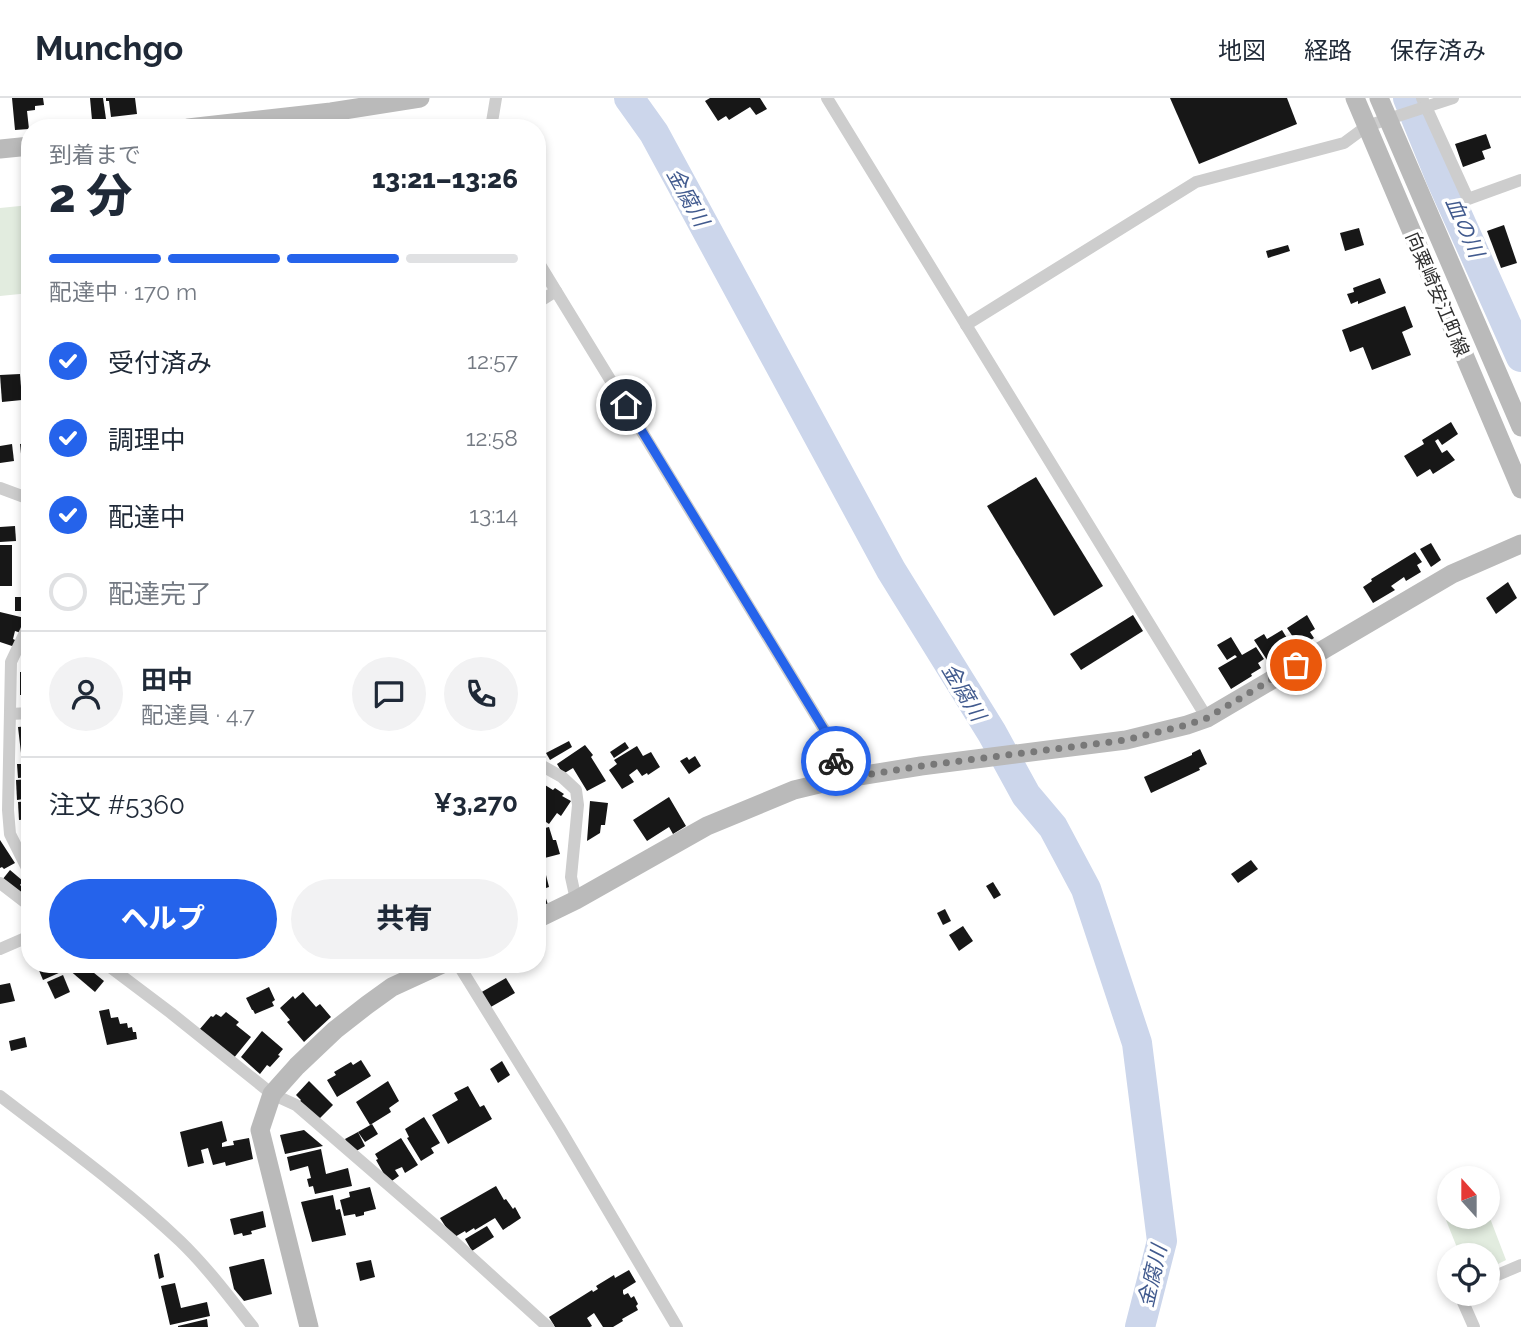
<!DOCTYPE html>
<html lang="ja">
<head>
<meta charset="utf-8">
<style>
  :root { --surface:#fff; --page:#f2f2f3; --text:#1f2937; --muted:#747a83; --line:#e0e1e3; --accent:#2563eb }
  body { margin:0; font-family:Raleway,"Noto Sans JP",sans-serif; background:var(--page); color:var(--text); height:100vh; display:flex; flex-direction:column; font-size:26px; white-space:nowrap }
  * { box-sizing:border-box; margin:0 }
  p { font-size:23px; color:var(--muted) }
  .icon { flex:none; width:38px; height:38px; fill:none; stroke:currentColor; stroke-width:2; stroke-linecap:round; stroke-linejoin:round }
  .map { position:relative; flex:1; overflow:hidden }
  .details { position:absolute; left:21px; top:21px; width:525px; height:854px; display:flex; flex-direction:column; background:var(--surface); border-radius:28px; box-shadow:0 4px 10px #0003 }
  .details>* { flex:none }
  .needle { width:46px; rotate:339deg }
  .controls { position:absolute; left:1437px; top:1068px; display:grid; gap:14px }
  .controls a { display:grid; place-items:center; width:63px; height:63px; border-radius:50%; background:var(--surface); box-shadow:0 4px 10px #0003; font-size:35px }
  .pin { position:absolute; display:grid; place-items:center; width:60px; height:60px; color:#fff; margin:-30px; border:4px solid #fff; border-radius:50%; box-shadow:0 2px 7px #0007 }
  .courier { position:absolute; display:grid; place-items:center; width:70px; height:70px; margin:-35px; border:5px solid #2563eb; border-radius:50%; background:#fff; color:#222; box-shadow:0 2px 9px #0007 }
  .summary em { font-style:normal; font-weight:800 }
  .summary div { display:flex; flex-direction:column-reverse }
  .summary { display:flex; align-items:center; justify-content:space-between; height:119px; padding:0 28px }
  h1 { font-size:46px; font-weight:800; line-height:52px }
  .bar { display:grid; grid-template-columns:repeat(4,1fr); gap:10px 7px; align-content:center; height:84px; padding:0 28px }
  .bar i { height:9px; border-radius:5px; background:var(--line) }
  .bar .selected { background:var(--accent) }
  .bar p { grid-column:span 4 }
  .line { display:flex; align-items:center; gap:18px; padding:0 28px; border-top:2px solid var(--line) }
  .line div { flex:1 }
  .round { display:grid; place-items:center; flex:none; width:74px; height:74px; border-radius:37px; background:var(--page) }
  ol { padding:0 28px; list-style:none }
  li { display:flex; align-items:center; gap:21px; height:77px }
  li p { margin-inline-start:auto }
  li .icon { padding:7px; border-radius:50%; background:var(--accent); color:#fff; stroke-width:4 }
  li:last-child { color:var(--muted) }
  li i { width:38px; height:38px; border:4px solid var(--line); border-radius:50% }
  .button { display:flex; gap:14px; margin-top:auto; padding:14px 28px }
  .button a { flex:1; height:80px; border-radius:42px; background:var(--accent); color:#fff; font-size:28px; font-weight:800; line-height:80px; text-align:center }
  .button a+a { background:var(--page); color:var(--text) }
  header { display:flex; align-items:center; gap:42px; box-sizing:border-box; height:98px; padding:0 35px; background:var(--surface); border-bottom:2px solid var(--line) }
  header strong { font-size:33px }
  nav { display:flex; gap:38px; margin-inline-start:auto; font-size:24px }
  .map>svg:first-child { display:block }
  .green { fill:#e2ecdf }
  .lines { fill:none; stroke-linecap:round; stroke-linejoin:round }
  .river { stroke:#ccd6eb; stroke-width:30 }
  .building { fill:#171717 }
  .street { stroke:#cdcdcd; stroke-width:12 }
  .secondary { stroke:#bababa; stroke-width:19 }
  .done { stroke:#787878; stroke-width:7; stroke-dasharray:0 12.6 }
  .route { stroke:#2563eb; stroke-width:9 }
  .labels { text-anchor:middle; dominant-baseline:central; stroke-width:7; stroke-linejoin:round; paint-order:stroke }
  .street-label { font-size:19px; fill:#303030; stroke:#fff }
  .water-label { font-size:21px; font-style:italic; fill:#415a8e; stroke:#fff }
</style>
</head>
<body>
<header>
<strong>Munchgo</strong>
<nav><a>地図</a><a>経路</a><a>保存済み</a></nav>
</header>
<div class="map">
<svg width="1521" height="1229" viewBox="0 0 1521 1229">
  <rect width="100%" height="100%" fill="#fff"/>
  <!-- green -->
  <g class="green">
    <path d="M30,107V195L0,198V110Z"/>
    <path d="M1488,1115L1506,1162L1488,1171V1157H1460L1446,1122L1456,1118H1488Z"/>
  </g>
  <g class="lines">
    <!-- river -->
    <g class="river">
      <path d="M629,0L654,35L891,472L992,635L1026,697L1053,729L1086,791L1137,945L1162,1143L1140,1229"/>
      <path d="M1408,0L1441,81L1521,259"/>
    </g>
  </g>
  <!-- building -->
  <g class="building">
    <path d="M12,0H43L44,7L35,8V12L27,13L29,31L15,32Z"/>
    <path d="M90,0H103L106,21L92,22Z"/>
    <path d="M106,0H135L137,16L111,19L109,3H106Z"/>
    <path d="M710,0H760L767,11L756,17L750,9L729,22L726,18L718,23L705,3Z"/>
    <path d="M1170,0H1287L1297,26L1199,66Z"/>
    <path d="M1486,36L1491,50L1482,53L1485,61L1463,69L1455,46Z"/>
    <path d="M1504,127L1517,165L1501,170L1487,133Z"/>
    <path d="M1359,130L1364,147L1345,153L1340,135Z"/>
    <path d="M1288,147L1290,153L1268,160L1266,153Z"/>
    <path d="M1380,180L1386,195L1358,206V203L1351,206L1347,196L1354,194L1353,190Z"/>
    <path d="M1405,208L1413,229L1402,234L1411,257L1372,272L1363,249L1350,254L1342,232Z"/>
    <path d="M20,276L22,302L2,304L0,277Z"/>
    <path d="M1451,324L1458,336L1442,347L1438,341L1435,343L1442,355L1447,352L1455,362L1433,376L1430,371L1417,379L1404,358L1424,346L1422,342Z"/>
    <path d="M30,345V375H23L20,346Z"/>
    <path d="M12,346L14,363L0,365V348Z"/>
    <path d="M1036,379L1103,488L1054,518L987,408Z"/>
    <path d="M15,428L16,443L0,444V429Z"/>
    <path d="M1431,445L1441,462L1431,469L1420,451Z"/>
    <rect x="0" y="447" width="12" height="41"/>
    <path d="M1415,454L1422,464L1417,467L1421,474L1406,483L1404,479L1391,488L1395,492L1373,505L1363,489L1372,483L1371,481Z"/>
    <path d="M1508,484L1517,500L1496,516L1486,500Z"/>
    <rect x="15" y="499" width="15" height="14"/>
    <path d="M0,514L29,521L21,535L15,533L13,541L17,543L15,549L0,544Z"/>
    <path d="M1133,517L1143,533L1081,572L1070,556Z"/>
    <path d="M1307,517L1315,531L1310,534L1314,540L1307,545L1306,543L1299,548L1287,530Z"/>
    <path d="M1282,532L1290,545L1282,550L1284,554L1275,561L1273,559L1267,562L1254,542L1264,536L1267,541Z"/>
    <path d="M1231,539L1242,557L1256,549L1264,561L1258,565L1261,570L1251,576L1252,578L1231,591L1218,570L1237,559L1235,557L1227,562L1217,547Z"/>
    <path d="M20,574H30V591H27V597H20Z"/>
    <path d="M30,628V679L18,680L17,666H21V655L18,629Z"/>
    <path d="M569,643L572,649L550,662L546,655Z"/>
    <path d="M625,644L629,650L614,660L610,654Z"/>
    <path d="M585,647L593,657L591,659L606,683L587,693L573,670L563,676L557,666Z"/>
    <path d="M637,648L643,658L651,654L660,669L648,677L647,675L642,678L637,671L629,677L634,684L622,691L609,672L617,666L614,662Z"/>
    <path d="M1200,651L1207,666L1199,670L1200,672L1151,695L1144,679L1192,657V655Z"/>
    <path d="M695,658L701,668L689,676L680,663L687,659L689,662Z"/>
    <path d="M30,681V700L17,702L16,682Z"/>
    <path d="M537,682L553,692L555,690L564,696L562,698L571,703L561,718L557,715L549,726L537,718Z"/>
    <path d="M669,699L686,728L673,736L669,729L647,743L633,722Z"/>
    <path d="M30,703V721L19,722L18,704Z"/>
    <path d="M590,703L608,705L605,727H601L600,735L587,743Z"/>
    <path d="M549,729L553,742H556L560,756L537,762V732Z"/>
    <path d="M0,742L15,765L4,771L2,769L0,770Z"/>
    <path d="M1251,762L1258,771L1238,785L1231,776Z"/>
    <path d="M10,772L23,783L20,787L28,794L30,792V805L2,782Z"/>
    <path d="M545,773L549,789L543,791L549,810L537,818V775Z"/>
    <path d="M993,784L1001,797L994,801L986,788Z"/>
    <path d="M945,811L951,823L943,827L937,815Z"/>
    <path d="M963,828L973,843L959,853L949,837Z"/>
    <path d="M45,866H55L58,869L61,874L43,882L38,870Z"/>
    <path d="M72,866H83L104,883L95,894L68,871Z"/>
    <path d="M63,877L70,894L55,901L47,884Z"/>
    <path d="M506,880L515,895L489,910L480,895Z"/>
    <path d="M10,885L15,903L0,906V887Z"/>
    <path d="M269,889L275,902L272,904L274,908L255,916L253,912H252L246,900Z"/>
    <path d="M303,894L316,909L320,906L331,919L304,944L287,924L290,922L280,910L293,898L295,901Z"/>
    <path d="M109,911L111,920L118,919L120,926L127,925L128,930L132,929L133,934H136L137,941L107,947L99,913Z"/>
    <path d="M226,914L239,924L236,927L251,939L233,961L199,932L211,918L213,919L216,916L221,919Z"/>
    <path d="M262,933L283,951L278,957L280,958L270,969L267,967L260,976L241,959Z"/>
    <path d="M25,939L27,949L11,953L9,943Z"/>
    <path d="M361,962L371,978L337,999L327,982L336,977L334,974L351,964L353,967Z"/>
    <path d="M502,963L510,977L498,985L490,971Z"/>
    <path d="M309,983L333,1007L318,1022L299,1004L301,1002L296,997Z"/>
    <path d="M388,983L399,1003L389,1010L391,1014L370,1027L356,1004Z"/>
    <path d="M468,988L480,1009L484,1007L492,1021L448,1046L432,1017L458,1002L454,995Z"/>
    <path d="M424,1019L440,1045L431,1050L434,1055L421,1063L407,1040L409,1039L405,1031Z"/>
    <path d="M222,1023L227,1043L222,1045V1049L234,1047L233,1043L249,1040L253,1061L226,1068L225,1064L213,1067L208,1050L201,1052L204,1065L188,1069L180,1034Z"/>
    <path d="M372,1026L378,1036L365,1044L358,1034Z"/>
    <path d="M304,1032L323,1048L285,1056L280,1037Z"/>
    <path d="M358,1034L365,1048L353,1055L345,1041Z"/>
    <path d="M401,1040L418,1067L405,1075L402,1069L395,1072L399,1078L389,1085L376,1062L378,1061L375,1056Z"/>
    <path d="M321,1051L326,1076L348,1070L352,1088L315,1096L313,1088L309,1089L307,1081L311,1080L308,1068L290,1073L287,1059Z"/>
    <path d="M496,1088L504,1102L506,1101L513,1111L515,1109L521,1120L503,1132L495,1120L475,1132L474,1130L466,1135L465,1133L453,1140L440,1120Z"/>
    <path d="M370,1089L376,1111L364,1114V1117L356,1119L355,1116L344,1118L340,1102L350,1099L349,1094Z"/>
    <path d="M333,1097L336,1112L340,1111L346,1137L312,1144L301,1104Z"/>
    <path d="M263,1113L266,1129L251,1133L252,1136L243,1138L242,1135L234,1137L230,1121Z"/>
    <path d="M487,1128L494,1139L472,1153L465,1141Z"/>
    <path d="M159,1155L164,1179L159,1181L154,1157Z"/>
    <path d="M262,1161H264L272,1196L244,1203L234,1191L229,1169Z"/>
    <path d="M371,1162L375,1179L360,1183L356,1165Z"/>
    <path d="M629,1172L636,1184L623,1192V1195L624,1197L628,1195L631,1200L634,1198L638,1206L636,1208L638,1212L622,1221L623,1223L613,1229H603L594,1215L587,1220L592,1228L590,1229H555L549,1219L592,1192L593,1194L598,1191L596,1188L614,1177L615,1180Z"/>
    <path d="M175,1185L181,1210L207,1204L210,1218L170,1227L161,1188Z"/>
    <path d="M207,1221L208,1229H178V1228Z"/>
  </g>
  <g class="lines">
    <!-- street -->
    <g class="street">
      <path d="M827,0L1207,620"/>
      <path d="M1422,0L1468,101L1521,82"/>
      <path d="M491,30L496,0"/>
      <path d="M537,162L833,646L840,681"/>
      <path d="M537,205L556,193"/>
      <path d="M966,227L1196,84L1344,45L1367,28L1453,0"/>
      <path d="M0,390L27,400L30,408"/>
      <path d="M30,524L11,564L8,712L10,736L30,776"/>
      <path d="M10,616L30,615"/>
      <path d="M537,665L562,679L576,692L578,707L571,779L576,802"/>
      <path d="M0,785L30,808"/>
      <path d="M0,851L30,838"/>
      <path d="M106,866L171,915L272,996L296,1007L451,1141L548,1229"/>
      <path d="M458,866L560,1031L677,1229"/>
      <path d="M0,998C61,1045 124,1090 180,1143C207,1169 230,1200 253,1229"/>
      <path d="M1488,1181L1521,1167"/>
      <path d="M1459,1195L1474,1229"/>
    </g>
    <!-- secondary -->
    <g class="secondary">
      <path d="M1355,0L1521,391"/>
      <path d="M1379,0L1521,329"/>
      <path d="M188,30L331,14L420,0"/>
      <path d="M0,51L30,48"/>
      <path d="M537,821L576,802L707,728L794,692L840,681L921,668L1126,642L1187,627L1207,620L1452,476L1521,446"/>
      <path d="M309,1229L260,1032L272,996L297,968L335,932L367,907L392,889L442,866"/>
    </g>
  </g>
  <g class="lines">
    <!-- done -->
    <path class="done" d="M836,663L840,681L921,668L1126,642L1187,627L1207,620L1296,567"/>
    <!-- route -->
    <path class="route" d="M626,307L833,646L836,663"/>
  </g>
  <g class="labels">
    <!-- street labels -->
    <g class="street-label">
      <text transform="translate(1438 196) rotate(67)">向粟崎安江町線</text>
    </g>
    <!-- water labels -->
    <g class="water-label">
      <text transform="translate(688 99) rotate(61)">金腐川</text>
      <text transform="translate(1465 129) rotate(66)">血の川</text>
      <text transform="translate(964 594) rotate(59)">金腐川</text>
      <text transform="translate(1152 1178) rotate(-77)">金腐川</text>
    </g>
  </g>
</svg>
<div class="controls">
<a><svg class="needle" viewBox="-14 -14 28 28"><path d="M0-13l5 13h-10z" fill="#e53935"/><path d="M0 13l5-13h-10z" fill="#747a83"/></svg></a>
<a><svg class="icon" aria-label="locate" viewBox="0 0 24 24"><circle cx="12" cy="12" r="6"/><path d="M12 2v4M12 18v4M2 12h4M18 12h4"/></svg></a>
</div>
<div class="pin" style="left:1296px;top:567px;background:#ea580c"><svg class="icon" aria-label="bag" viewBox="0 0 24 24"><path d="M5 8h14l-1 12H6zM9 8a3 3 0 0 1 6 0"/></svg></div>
<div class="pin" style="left:626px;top:307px;background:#1f2937"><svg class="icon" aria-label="home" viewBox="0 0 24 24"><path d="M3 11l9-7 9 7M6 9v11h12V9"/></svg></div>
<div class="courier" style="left:836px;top:663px"><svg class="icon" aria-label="bike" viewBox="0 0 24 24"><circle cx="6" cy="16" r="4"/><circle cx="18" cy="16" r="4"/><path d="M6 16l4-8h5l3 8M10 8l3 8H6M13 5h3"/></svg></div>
<section class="details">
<div class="summary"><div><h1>2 分</h1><p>到着まで</p></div><em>13:21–13:26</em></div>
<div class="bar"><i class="selected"></i><i class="selected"></i><i class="selected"></i><i></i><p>配達中 · 170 m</p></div>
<ol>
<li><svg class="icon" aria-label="check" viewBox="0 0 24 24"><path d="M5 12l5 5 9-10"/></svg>受付済み<p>12:57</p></li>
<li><svg class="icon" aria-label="check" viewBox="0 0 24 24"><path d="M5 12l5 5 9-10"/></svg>調理中<p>12:58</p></li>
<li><svg class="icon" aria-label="check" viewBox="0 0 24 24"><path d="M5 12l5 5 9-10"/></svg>配達中<p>13:14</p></li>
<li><i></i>配達完了</li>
</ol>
<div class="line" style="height:126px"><a class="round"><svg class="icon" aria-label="person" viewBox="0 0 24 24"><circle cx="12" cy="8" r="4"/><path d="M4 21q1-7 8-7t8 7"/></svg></a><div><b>田中</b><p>配達員 · 4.7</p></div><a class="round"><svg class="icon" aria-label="chat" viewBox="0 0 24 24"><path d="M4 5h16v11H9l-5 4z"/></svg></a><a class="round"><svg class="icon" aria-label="phone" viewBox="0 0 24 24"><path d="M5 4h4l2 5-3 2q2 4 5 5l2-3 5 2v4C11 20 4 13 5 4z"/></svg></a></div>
<div class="line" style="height:91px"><div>注文 #5360</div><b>¥3,270</b></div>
<div class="button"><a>ヘルプ</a><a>共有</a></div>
</section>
</div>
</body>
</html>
